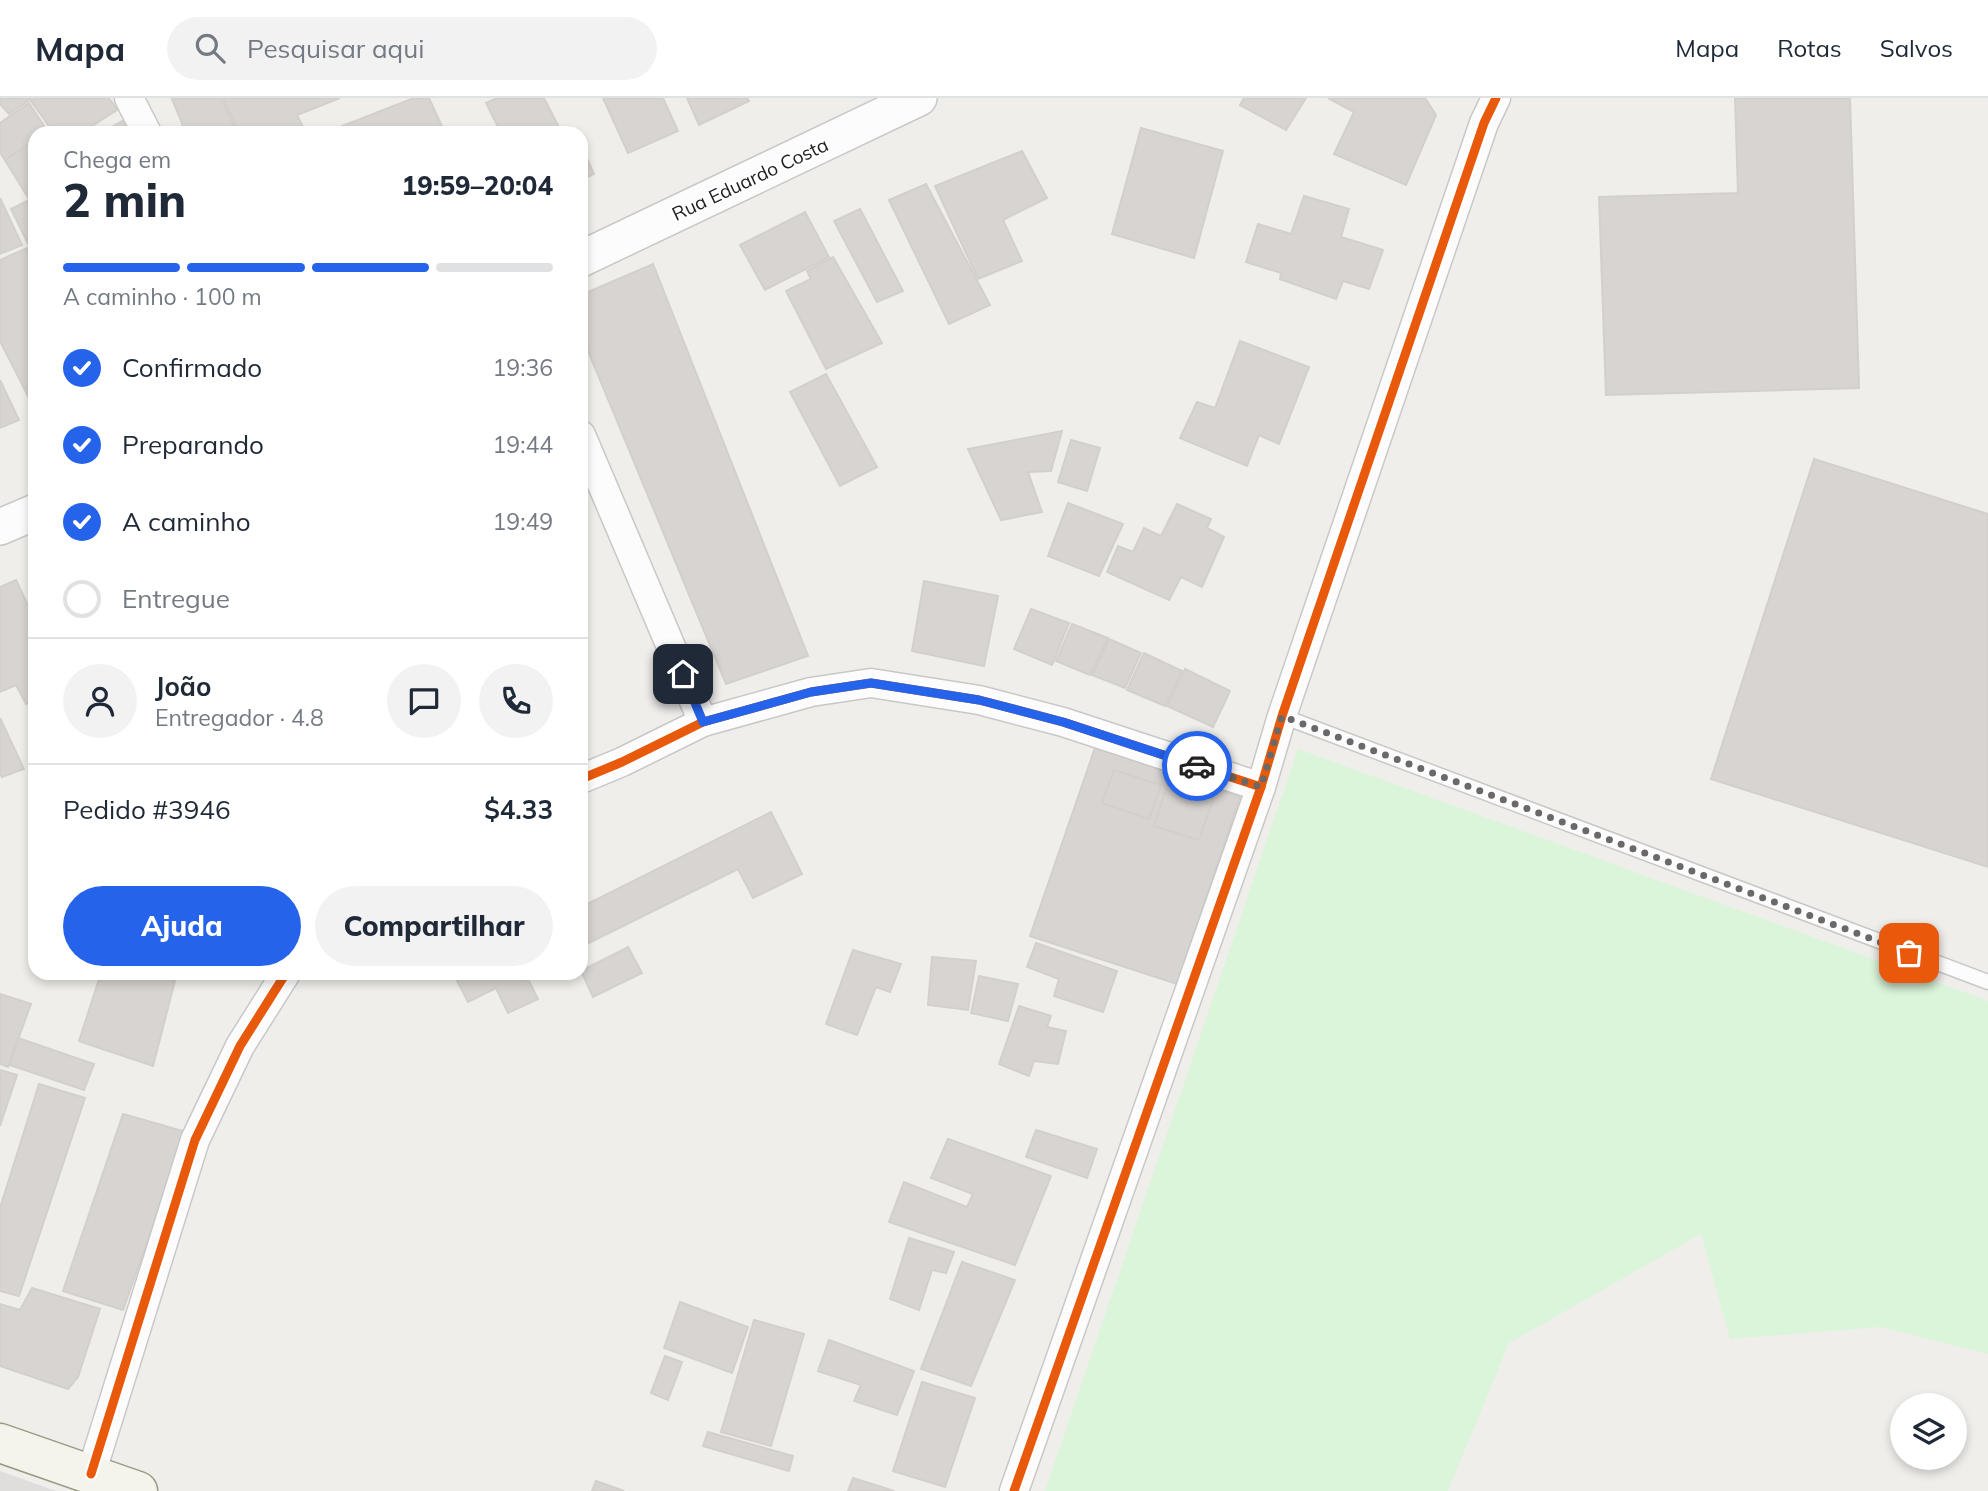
<!DOCTYPE html>
<html lang="pt">
<head>
<meta charset="utf-8">
<style>
  :root { --surface:#fff; --page:#f2f2f3; --text:#1f2937; --muted:#747a83; --line:#e0e1e3; --accent:#2563eb }
  body { margin:0; font-family:Mulish,sans-serif; background:var(--page); color:var(--text); height:100vh; display:flex; flex-direction:column; font-size:26px; white-space:nowrap }
  * { box-sizing:border-box; margin:0 }
  p { font-size:23px; color:var(--muted) }
  .icon { flex:none; width:38px; height:38px; fill:none; stroke:currentColor; stroke-width:2; stroke-linecap:round; stroke-linejoin:round }
  .map { position:relative; flex:1; overflow:hidden }
  .panel { position:absolute; left:28px; top:28px; width:560px; height:854px; display:flex; flex-direction:column; background:var(--surface); border-radius:21px; box-shadow:0 4px 10px #0003 }
  .panel>* { flex:none }
  .fabs { position:absolute; left:1890px; top:1295px; display:grid; gap:14px }
  .fabs a { display:grid; place-items:center; width:77px; height:77px; border-radius:50%; background:var(--surface); box-shadow:0 4px 10px #0003; font-size:35px }
  .pin { position:absolute; display:grid; place-items:center; width:60px; height:60px; color:#fff; margin:-30px; border-radius:14px; box-shadow:0 4px 10px #0006 }
  .courier { position:absolute; display:grid; place-items:center; width:70px; height:70px; margin:-35px; border:5px solid #2563eb; border-radius:50%; background:#fff; color:#222; box-shadow:0 2px 9px #0007 }
  .overview em { font-style:normal; font-weight:800 }
  .overview div { display:flex; flex-direction:column-reverse }
  .overview { display:flex; align-items:center; justify-content:space-between; height:119px; padding:0 35px }
  h1 { font-size:46px; font-weight:800; line-height:52px }
  .bar { display:grid; grid-template-columns:repeat(4,1fr); gap:10px 7px; align-content:center; height:84px; padding:0 35px }
  .bar i { height:9px; border-radius:5px; background:var(--line) }
  .bar .current { background:var(--accent) }
  .bar p { grid-column:span 4 }
  .line { display:flex; align-items:center; gap:18px; padding:0 35px; border-top:2px solid var(--line) }
  .line div { flex:1 }
  .round { display:grid; place-items:center; flex:none; width:74px; height:74px; border-radius:37px; background:var(--page) }
  ol { padding:0 35px; list-style:none }
  li { display:flex; align-items:center; gap:21px; height:77px }
  li p { margin-inline-start:auto }
  li .icon { padding:7px; border-radius:50%; background:var(--accent); color:#fff; stroke-width:4 }
  li:last-child { color:var(--muted) }
  li i { width:38px; height:38px; border:4px solid var(--line); border-radius:50% }
  .cta { display:flex; gap:14px; margin-top:auto; padding:14px 35px }
  .cta a { flex:1; height:80px; border-radius:42px; background:var(--accent); color:#fff; font-size:28px; font-weight:800; line-height:80px; text-align:center }
  .cta a+a { background:var(--page); color:var(--text) }
  header { display:flex; align-items:center; gap:42px; box-sizing:border-box; height:98px; padding:0 35px; background:var(--surface); border-bottom:2px solid var(--line) }
  header strong { font-size:33px }
  nav { display:flex; gap:38px; margin-inline-start:auto; font-size:24px }
  .search { width:490px; height:63px; background:var(--page); display:flex; align-items:center; gap:18px; box-sizing:border-box; padding:0 24px; border-radius:38px; color:var(--muted); font-size:26px }
  .map>svg:first-child { display:block }
  .residential { fill:#dfdedc }
  .park { fill:#daf5da }
  .building { fill:#d7d4d2; stroke:#d3d0cc; stroke-width:2 }
  .lines { fill:none; stroke-linecap:round; stroke-linejoin:round }
  .service-casing { stroke:#c9c8c7; stroke-width:17 }
  .minor-casing { stroke:#c9c8c7; stroke-width:31 }
  .tertiary-casing { stroke:#c9c8c7; stroke-width:38 }
  .secondary-casing { stroke:#999a82; stroke-width:41 }
  .service { stroke:#fdfcfc; stroke-width:14 }
  .minor { stroke:#fdfcfc; stroke-width:28 }
  .tertiary { stroke:#fdfcfc; stroke-width:35 }
  .secondary { stroke:#f4f4ed; stroke-width:38 }
  .cycleway-casing { stroke:#fff; stroke-width:13 }
  .cycleway { stroke:#e8590c; stroke-width:9 }
  .done { stroke:#6a6968; stroke-width:7; stroke-dasharray:0 12.6 }
  .route { stroke:#2563eb; stroke-width:9 }
  .labels { text-anchor:middle; dominant-baseline:central; stroke-width:5; stroke-linejoin:round; paint-order:stroke }
  .street-label { font-size:19px; fill:#222; stroke:#fff }
</style>
</head>
<body>
<header>
<strong>Mapa</strong>
<div class="search"><svg class="icon" aria-label="search" viewBox="0 0 24 24"><circle cx="10" cy="10" r="6"/><path d="M15 15l6 6"/></svg>Pesquisar aqui</div>
<nav><a>Mapa</a><a>Rotas</a><a>Salvos</a></nav>
</header>
<div class="map">
<svg width="1988" height="1393" viewBox="0 0 1988 1393">
  <rect width="100%" height="100%" fill="#f0eeeb"/>
  <!-- residential -->
  <path class="residential" d="M0,1373L56,1393H0Z"/>
  <!-- park -->
  <path class="park" d="M1298,651L1988,903V1256L1881,1229L1730,1241L1701,1136L1509,1245L1448,1393H1045Z"/>
  <!-- building -->
  <g class="building">
    <path d="M0,0H32L9,16L0,6Z"/>
    <path d="M36,0H109L117,12L81,35H54L31,3Z"/>
    <path d="M221,0L237,35H186L172,1Z"/>
    <path d="M223,0H340L297,17L306,35H239Z"/>
    <path d="M414,0H429L445,35H345L342,28Z"/>
    <path d="M497,0H544L562,35H501L486,5Z"/>
    <path d="M603,0H663L678,33L628,55Z"/>
    <path d="M687,0H747L749,3L699,27Z"/>
    <path d="M1244,0H1306L1286,32L1240,7Z"/>
    <path d="M1328,0H1425L1436,17L1406,87L1334,56L1354,14Z"/>
    <path d="M1735,0H1850L1859,290L1606,297L1599,99L1738,95Z"/>
    <path d="M29,5L48,34L35,35V42L5,62L0,54V25Z"/>
    <path d="M126,21L133,35H101Z"/>
    <path d="M1141,30L1223,53L1194,160L1112,136Z"/>
    <path d="M35,42V97L29,101L5,62Z"/>
    <path d="M581,46L594,76L581,82Z"/>
    <path d="M1022,53L1047,100L1003,122L1022,163L978,181L935,88Z"/>
    <path d="M926,86L990,207L949,226L889,102Z"/>
    <path d="M1304,98L1349,111L1341,139L1383,152L1369,191L1343,183L1336,201L1280,181L1281,175L1246,164L1258,126L1291,136Z"/>
    <path d="M35,99V157L34,158L11,111Z"/>
    <path d="M0,100L22,147L0,156Z"/>
    <path d="M860,111L903,193L877,204L834,123Z"/>
    <path d="M805,114L829,159L765,192L740,147Z"/>
    <path d="M27,150L35,167V302L31,304L0,243V162Z"/>
    <path d="M833,159L882,245L826,271L786,193L811,181L807,173Z"/>
    <path d="M653,166L808,558L726,586L581,236V197Z"/>
    <path d="M1240,243L1309,269L1279,346L1259,337L1247,368L1180,340L1197,304L1215,310Z"/>
    <path d="M826,276L877,369L840,388L790,294Z"/>
    <path d="M0,282L19,322L0,330Z"/>
    <path d="M1062,333L1051,373L1028,374L1042,414L1001,422L968,351Z"/>
    <path d="M1071,342L1100,350L1087,393L1058,384Z"/>
    <path d="M1814,361L1988,416V769L1711,681Z"/>
    <path d="M1068,405L1123,426L1099,478L1048,458Z"/>
    <path d="M1177,406L1211,421L1207,430L1224,439L1202,489L1181,479L1169,502L1107,474L1118,448L1133,454L1144,430L1161,438Z"/>
    <path d="M16,482L35,522V602L26,606L16,587L0,594V489Z"/>
    <path d="M924,483L998,498L984,568L912,553Z"/>
    <path d="M1031,511L1069,525L1052,567L1014,551Z"/>
    <path d="M1072,526L1108,540L1090,577L1056,563Z"/>
    <path d="M1109,541L1141,555L1125,590L1092,577Z"/>
    <path d="M1144,555L1182,573L1165,608L1127,592Z"/>
    <path d="M1185,571L1230,593L1213,629L1167,608Z"/>
    <path d="M0,620L24,671L2,679L0,676Z"/>
    <path d="M1096,647L1240,699L1177,886L1030,838Z"/>
    <path d="M1114,672L1161,687L1149,721L1102,705Z"/>
    <path d="M1168,685L1214,699L1199,742L1154,728Z"/>
    <path d="M771,714L802,776L753,800L738,771L581,849V809Z"/>
    <path d="M1036,845L1117,873L1103,914L1054,898L1059,881L1027,869Z"/>
    <path d="M628,849L642,875L593,899L581,873Z"/>
    <path d="M853,852L901,866L890,894L876,889L857,937L826,926Z"/>
    <path d="M932,859L976,863L968,912L928,907Z"/>
    <path d="M101,875H177L153,968L79,943Z"/>
    <path d="M453,875H530L526,877L538,901L508,915L496,890L468,904Z"/>
    <path d="M979,878L1018,886L1008,923L971,915Z"/>
    <path d="M0,896L31,906L8,969L0,966Z"/>
    <path d="M1019,908L1051,918L1047,929L1066,933L1058,966L1034,963L1029,978L999,966Z"/>
    <path d="M18,940L94,966L84,992L10,967Z"/>
    <path d="M0,972L17,977L0,1028Z"/>
    <path d="M39,986L85,1000L19,1198L0,1193V1110Z"/>
    <path d="M123,1016L186,1034L123,1212L63,1193Z"/>
    <path d="M1036,1032L1097,1051L1087,1080L1026,1059Z"/>
    <path d="M948,1041L1051,1078L1015,1167L889,1124L904,1084L967,1109L973,1096L931,1080Z"/>
    <path d="M909,1140L954,1154L946,1175L932,1172L919,1212L890,1201Z"/>
    <path d="M962,1164L1015,1182L971,1288L921,1271Z"/>
    <path d="M32,1190L100,1211L78,1279L68,1291L0,1268V1206L20,1212Z"/>
    <path d="M680,1204L748,1229L732,1275L664,1250Z"/>
    <path d="M754,1222L804,1236L771,1348L721,1334Z"/>
    <path d="M829,1242L914,1273L897,1317L854,1303L861,1287L818,1273Z"/>
    <path d="M665,1258L682,1264L668,1302L651,1295Z"/>
    <path d="M922,1284L975,1300L945,1389L893,1373Z"/>
    <path d="M708,1334L793,1358L789,1373L703,1348Z"/>
    <path d="M853,1380L894,1393H848Z"/>
    <path d="M596,1383L624,1393H592Z"/>
  </g>
  <g class="lines">
    <defs>
      <path id="service" d="M1282,618L1988,884"/>
      <g id="minor">
        <path d="M129,0L147,35"/>
        <path d="M581,337L703,624"/>
        <path d="M581,681L622,664L703,624L811,594L871,585L979,602L1063,624L1261,689"/>
        <path d="M91,1376L195,1042L240,948L286,875"/>
        <path d="M1014,1393L1261,689L1282,618L1484,25L1496,0"/>
      </g>
      <g id="tertiary">
        <path d="M581,161L919,0"/>
        <path d="M0,429L35,414"/>
      </g>
      <path id="secondary" d="M0,1345L138,1393"/>
    </defs>
    <!-- service casing -->
    <use href="#service" class="service-casing"/>
    <!-- minor casing -->
    <use href="#minor" class="minor-casing"/>
    <!-- tertiary casing -->
    <use href="#tertiary" class="tertiary-casing"/>
    <!-- secondary casing -->
    <use href="#secondary" class="secondary-casing"/>
    <!-- service -->
    <use href="#service" class="service"/>
    <!-- minor -->
    <use href="#minor" class="minor"/>
    <!-- tertiary -->
    <use href="#tertiary" class="tertiary"/>
    <!-- secondary -->
    <use href="#secondary" class="secondary"/>
    <defs>
      <g id="cycleway">
        <path d="M581,681L622,664L703,624L811,594L871,585L979,602L1063,624L1261,689"/>
        <path d="M91,1376L195,1042L240,948L286,875"/>
        <path d="M1014,1393L1261,689L1282,618L1484,25L1496,0"/>
      </g>
    </defs>
    <!-- cycleway casing -->
    <use href="#cycleway" class="cycleway-casing"/>
    <!-- cycleway -->
    <use href="#cycleway" class="cycleway"/>
  </g>
  <g class="lines">
    <!-- done -->
    <path class="done" d="M1197,668L1261,689L1282,618L1909,855"/>
    <!-- route -->
    <path class="route" d="M683,576L703,624L811,594L871,585L979,602L1063,624L1197,668"/>
  </g>
  <g class="labels">
    <!-- street labels -->
    <g class="street-label">
      <text transform="translate(750 81) rotate(-25)">Rua Eduardo Costa</text>
    </g>
  </g>
</svg>
<div class="fabs">
<a><svg class="icon" aria-label="layers" viewBox="0 0 24 24"><path d="M12 4l9 5-9 5-9-5zM3 14l9 5 9-5"/></svg></a>
</div>
<div class="pin" style="left:1909px;top:855px;background:#ea580c"><svg class="icon" aria-label="bag" viewBox="0 0 24 24"><path d="M5 8h14l-1 12H6zM9 8a3 3 0 0 1 6 0"/></svg></div>
<div class="pin" style="left:683px;top:576px;background:#1f2937"><svg class="icon" aria-label="home" viewBox="0 0 24 24"><path d="M3 11l9-7 9 7M6 9v11h12V9"/></svg></div>
<div class="courier" style="left:1197px;top:668px"><svg class="icon" aria-label="car" viewBox="0 0 24 24"><path d="M5 17H2v-5l4-1 3-4h7l3 4 3 1v5h-3M9 17h6M6 11h13"/><circle cx="7" cy="17" r="2"/><circle cx="17" cy="17" r="2"/></svg></div>
<section class="panel">
<div class="overview"><div><h1>2 min</h1><p>Chega em</p></div><em>19:59–20:04</em></div>
<div class="bar"><i class="current"></i><i class="current"></i><i class="current"></i><i></i><p>A caminho · 100 m</p></div>
<ol>
<li><svg class="icon" aria-label="check" viewBox="0 0 24 24"><path d="M5 12l5 5 9-10"/></svg>Confirmado<p>19:36</p></li>
<li><svg class="icon" aria-label="check" viewBox="0 0 24 24"><path d="M5 12l5 5 9-10"/></svg>Preparando<p>19:44</p></li>
<li><svg class="icon" aria-label="check" viewBox="0 0 24 24"><path d="M5 12l5 5 9-10"/></svg>A caminho<p>19:49</p></li>
<li><i></i>Entregue</li>
</ol>
<div class="line" style="height:126px"><a class="round"><svg class="icon" aria-label="person" viewBox="0 0 24 24"><circle cx="12" cy="8" r="4"/><path d="M4 21q1-7 8-7t8 7"/></svg></a><div><b>João</b><p>Entregador · 4.8</p></div><a class="round"><svg class="icon" aria-label="chat" viewBox="0 0 24 24"><path d="M4 5h16v11H9l-5 4z"/></svg></a><a class="round"><svg class="icon" aria-label="phone" viewBox="0 0 24 24"><path d="M5 4h4l2 5-3 2q2 4 5 5l2-3 5 2v4C11 20 4 13 5 4z"/></svg></a></div>
<div class="line" style="height:91px"><div>Pedido #3946</div><b>$4.33</b></div>
<div class="cta"><a>Ajuda</a><a>Compartilhar</a></div>
</section>
</div>
</body>
</html>
